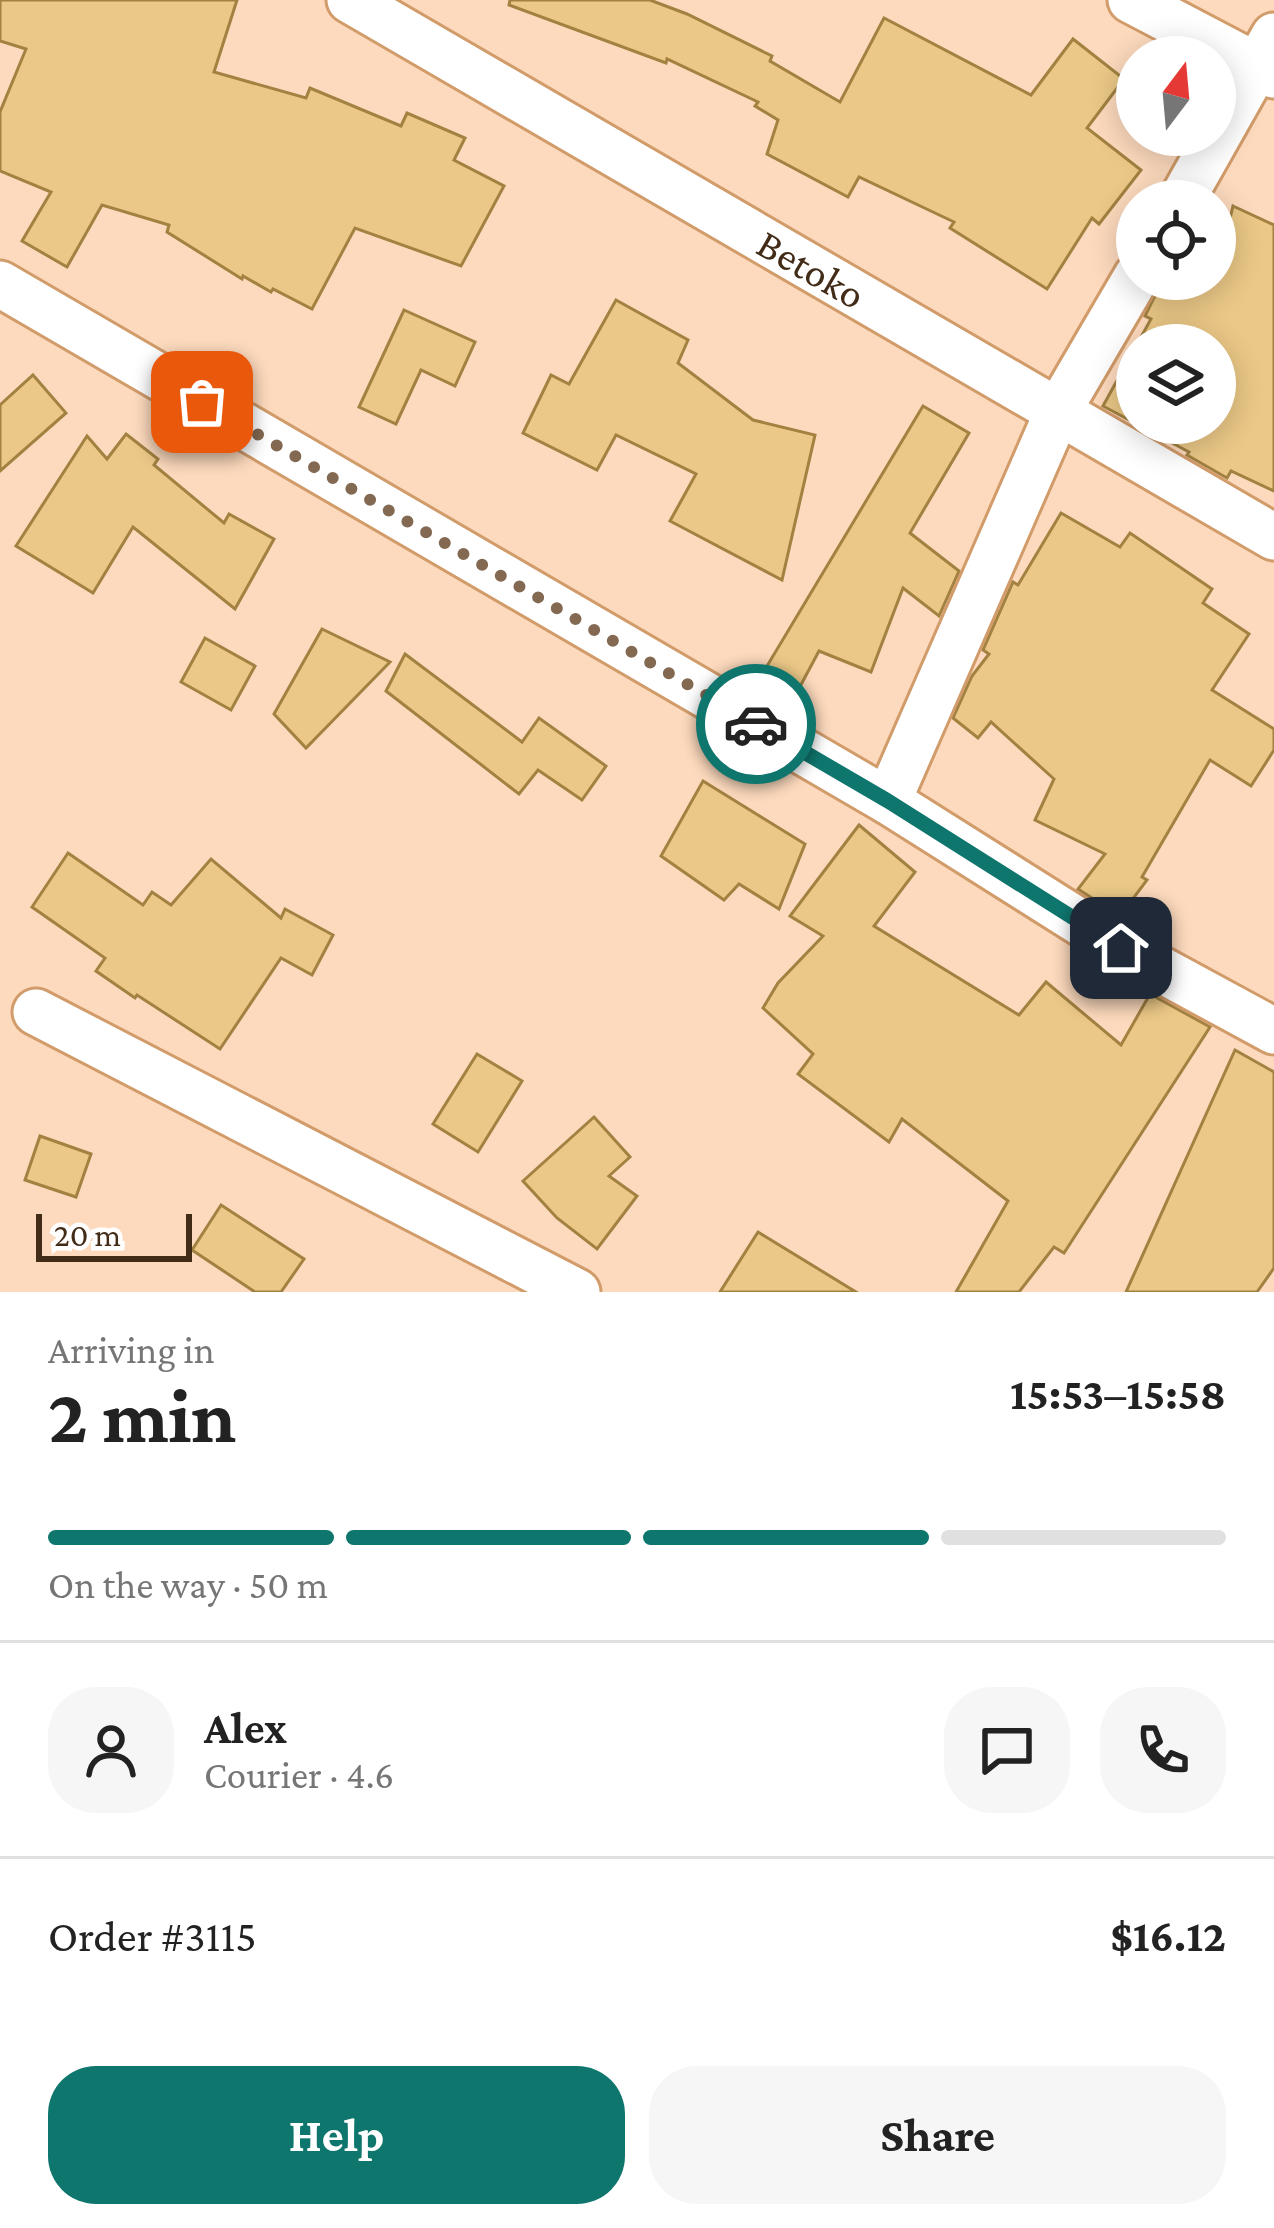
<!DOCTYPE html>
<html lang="en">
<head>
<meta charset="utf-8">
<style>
  :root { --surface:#fff; --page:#f6f6f6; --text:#222; --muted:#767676; --line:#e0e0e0; --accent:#0f766e }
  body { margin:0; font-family:"Crimson Pro",serif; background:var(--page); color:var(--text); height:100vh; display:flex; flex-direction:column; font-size:45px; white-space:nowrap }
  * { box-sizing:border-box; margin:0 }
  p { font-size:39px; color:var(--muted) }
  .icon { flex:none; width:66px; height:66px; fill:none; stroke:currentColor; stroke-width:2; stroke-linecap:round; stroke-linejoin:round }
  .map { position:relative; height:1292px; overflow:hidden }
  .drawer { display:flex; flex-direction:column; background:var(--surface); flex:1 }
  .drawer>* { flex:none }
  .needle { width:78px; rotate:16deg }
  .fabs { position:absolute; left:1116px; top:36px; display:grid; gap:24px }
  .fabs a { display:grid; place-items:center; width:120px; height:120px; border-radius:50%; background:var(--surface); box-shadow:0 6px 30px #0003; font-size:60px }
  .scale { position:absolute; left:36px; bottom:30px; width:156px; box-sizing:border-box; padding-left:12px; border:6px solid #422c18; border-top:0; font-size:33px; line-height:42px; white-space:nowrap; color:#422c18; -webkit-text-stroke:9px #fff; paint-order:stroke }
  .pin { position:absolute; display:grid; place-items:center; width:102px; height:102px; color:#fff; margin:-51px; border-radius:24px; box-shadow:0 6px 18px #0006 }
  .courier { position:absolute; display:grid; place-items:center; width:120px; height:120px; margin:-60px; border:9px solid #0f766e; border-radius:50%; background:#fff; color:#222; box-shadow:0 3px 15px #0007 }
  .overview em { font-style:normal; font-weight:700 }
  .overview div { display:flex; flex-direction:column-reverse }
  .overview { display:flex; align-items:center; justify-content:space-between; height:204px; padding:0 48px }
  h1 { font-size:78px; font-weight:700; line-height:90px }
  .bar { display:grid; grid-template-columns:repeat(4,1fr); gap:18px 12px; align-content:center; height:144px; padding:0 48px }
  .bar i { height:15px; border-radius:9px; background:var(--line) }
  .bar .active { background:var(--accent) }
  .bar p { grid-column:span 4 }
  .line { display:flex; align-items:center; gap:30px; padding:0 48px; border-top:3px solid var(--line) }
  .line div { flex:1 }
  .round { display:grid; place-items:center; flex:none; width:126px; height:126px; border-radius:48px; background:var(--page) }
  .action { display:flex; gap:24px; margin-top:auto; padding:24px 48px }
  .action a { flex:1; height:138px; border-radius:48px; background:var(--accent); color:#fff; font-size:48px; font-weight:700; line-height:138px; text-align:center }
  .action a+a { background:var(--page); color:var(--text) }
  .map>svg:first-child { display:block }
  .building { fill:#ebc887; stroke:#a28141; stroke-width:3; fill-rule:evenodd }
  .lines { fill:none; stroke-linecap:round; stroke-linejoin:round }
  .street-casing { stroke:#d19b6a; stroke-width:51 }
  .street { stroke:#fff; stroke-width:45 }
  .done { stroke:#836952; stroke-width:12; stroke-dasharray:0 21.6 }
  .route { stroke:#0f766e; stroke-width:15 }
  .labels { text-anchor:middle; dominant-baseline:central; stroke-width:9; stroke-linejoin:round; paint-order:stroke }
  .street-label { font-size:42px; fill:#422c18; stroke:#fff }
</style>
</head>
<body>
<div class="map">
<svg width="1274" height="1292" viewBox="0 0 1274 1292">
  <rect width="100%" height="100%" fill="#fddabd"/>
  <!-- building -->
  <g class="building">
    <path d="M0,0H237L214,72L306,98L310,88L401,126L407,113L465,138L454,160L504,186L461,266L355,228L312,309L273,289L271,292L243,276L242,279L167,232L169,225L102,205L67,267L22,241L51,192L0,171V112L26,49L0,41Z"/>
    <path d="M510,0H650L687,14L772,56L770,61L840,102L884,18L1031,95L1073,39L1124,79L1087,128L1141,170L1099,224L1092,218L1047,289L950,228L954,222L859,177L848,197L767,154L778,120L755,106L758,102L667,59L666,63L509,5Z"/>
    <path d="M1233,206L1274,225V491L1231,471L1227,478L1187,455L1189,452L1103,406L1151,319L1145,316L1163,279H1215V220L1228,227ZM1137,345H1215V423H1137Z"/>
    <path d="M616,300L688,340L678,363L753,420L815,435L782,580L670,521L696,474L616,435L597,470L523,433L551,375L569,384Z"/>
    <path d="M404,310L475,342L455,386L421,370L396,424L359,407Z"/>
    <path d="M33,375L66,413L0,471V405Z"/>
    <path d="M923,406L969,433L910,533L959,571L939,616L903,588L871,672L819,651L787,711L752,691Z"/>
    <path d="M126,434L158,459L154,465L224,523L229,514L274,539L235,609L133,527L93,593L16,546L87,436L107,459Z"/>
    <path d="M1061,513L1120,547L1130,533L1212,589L1203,603L1249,634L1212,690L1274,729V750L1251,786L1210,760L1142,877L1147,880L1120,916L1078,889L1105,854L1035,820L1054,779L991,722L978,738L953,718L972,676L989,654L983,650L1013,582L1018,585Z"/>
    <path d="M322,629L390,662L306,748L274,714Z"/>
    <path d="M205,638L255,666L231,710L181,682Z"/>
    <path d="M405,654L522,742L539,718L606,766L582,800L538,770L519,794L386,691Z"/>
    <path d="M703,781L805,844L779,909L739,884L724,900L661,856Z"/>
    <path d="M859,825L915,872L874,926L1019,1015L1046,982L1121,1045L1150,994L1210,1027L1064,1253L1054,1247L1019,1292H956L1008,1201L902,1119L889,1142L798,1074L813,1054L763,1008L778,983L823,936L790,916Z"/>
    <path d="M68,853L143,905L152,892L171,905L211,859L281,918L285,909L333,935L312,975L281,958L220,1049L137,995L135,998L96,971L105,958L32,907Z"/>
    <path d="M1235,1050L1274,1072V1268L1257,1292H1126Z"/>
    <path d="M477,1054L522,1081L478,1152L433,1124Z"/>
    <path d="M594,1117L630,1157L609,1176L637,1196L597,1249L557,1218L523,1181Z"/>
    <path d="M40,1136L91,1154L76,1197L25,1180Z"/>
    <path d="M221,1205L304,1259L281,1292H255L192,1250Z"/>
    <path d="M758,1232L856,1292H720Z"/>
  </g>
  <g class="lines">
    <defs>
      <g id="street">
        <path id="s1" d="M350,0L1274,537"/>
        <path d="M1131,0L1274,75"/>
        <path d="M1181,201L1274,36"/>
        <path d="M0,284L888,801L1121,948L1274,1031"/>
        <path d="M888,801L1058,411L1137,276"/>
        <path d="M36,1012L577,1292"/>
      </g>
    </defs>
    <!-- street casing -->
    <use href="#street" class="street-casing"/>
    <!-- street -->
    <use href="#street" class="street"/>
  </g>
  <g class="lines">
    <!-- done -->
    <path class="done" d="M202,402L756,724"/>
    <!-- route -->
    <path class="route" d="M756,724L888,801L1121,948"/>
  </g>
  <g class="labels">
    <!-- street labels -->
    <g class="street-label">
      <text stroke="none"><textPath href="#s1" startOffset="534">Betoko</textPath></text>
    </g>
  </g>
</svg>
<div class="fabs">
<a><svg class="needle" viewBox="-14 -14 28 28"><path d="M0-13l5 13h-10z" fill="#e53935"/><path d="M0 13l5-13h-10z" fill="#767676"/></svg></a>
<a><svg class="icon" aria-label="locate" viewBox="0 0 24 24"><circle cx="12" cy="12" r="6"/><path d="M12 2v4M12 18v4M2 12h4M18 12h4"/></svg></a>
<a><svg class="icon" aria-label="layers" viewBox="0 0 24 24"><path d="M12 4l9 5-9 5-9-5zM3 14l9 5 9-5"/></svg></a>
</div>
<div class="scale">20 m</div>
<div class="pin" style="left:202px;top:402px;background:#ea580c"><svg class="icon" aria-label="bag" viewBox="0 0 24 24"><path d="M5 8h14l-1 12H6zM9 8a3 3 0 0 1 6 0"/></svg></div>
<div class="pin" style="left:1121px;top:948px;background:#1f2937"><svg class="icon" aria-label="home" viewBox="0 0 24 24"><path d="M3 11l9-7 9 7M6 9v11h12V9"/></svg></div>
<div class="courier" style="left:756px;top:724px"><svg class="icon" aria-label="car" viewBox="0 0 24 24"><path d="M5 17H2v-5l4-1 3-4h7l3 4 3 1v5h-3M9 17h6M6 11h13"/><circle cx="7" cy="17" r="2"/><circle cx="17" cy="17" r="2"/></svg></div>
</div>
<section class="drawer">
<div class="overview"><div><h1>2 min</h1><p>Arriving in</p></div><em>15:53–15:58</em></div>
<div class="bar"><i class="active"></i><i class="active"></i><i class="active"></i><i></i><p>On the way · 50 m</p></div>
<div class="line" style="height:216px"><a class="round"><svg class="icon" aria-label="person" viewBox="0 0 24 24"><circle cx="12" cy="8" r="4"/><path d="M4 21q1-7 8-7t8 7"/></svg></a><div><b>Alex</b><p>Courier · 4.6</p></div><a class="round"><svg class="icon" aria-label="chat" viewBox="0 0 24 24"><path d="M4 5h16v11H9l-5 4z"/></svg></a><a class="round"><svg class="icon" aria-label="phone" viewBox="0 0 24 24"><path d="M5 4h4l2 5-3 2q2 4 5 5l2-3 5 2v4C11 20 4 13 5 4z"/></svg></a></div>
<div class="line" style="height:156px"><div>Order #3115</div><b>$16.12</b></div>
<div class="action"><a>Help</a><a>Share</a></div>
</section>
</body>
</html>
